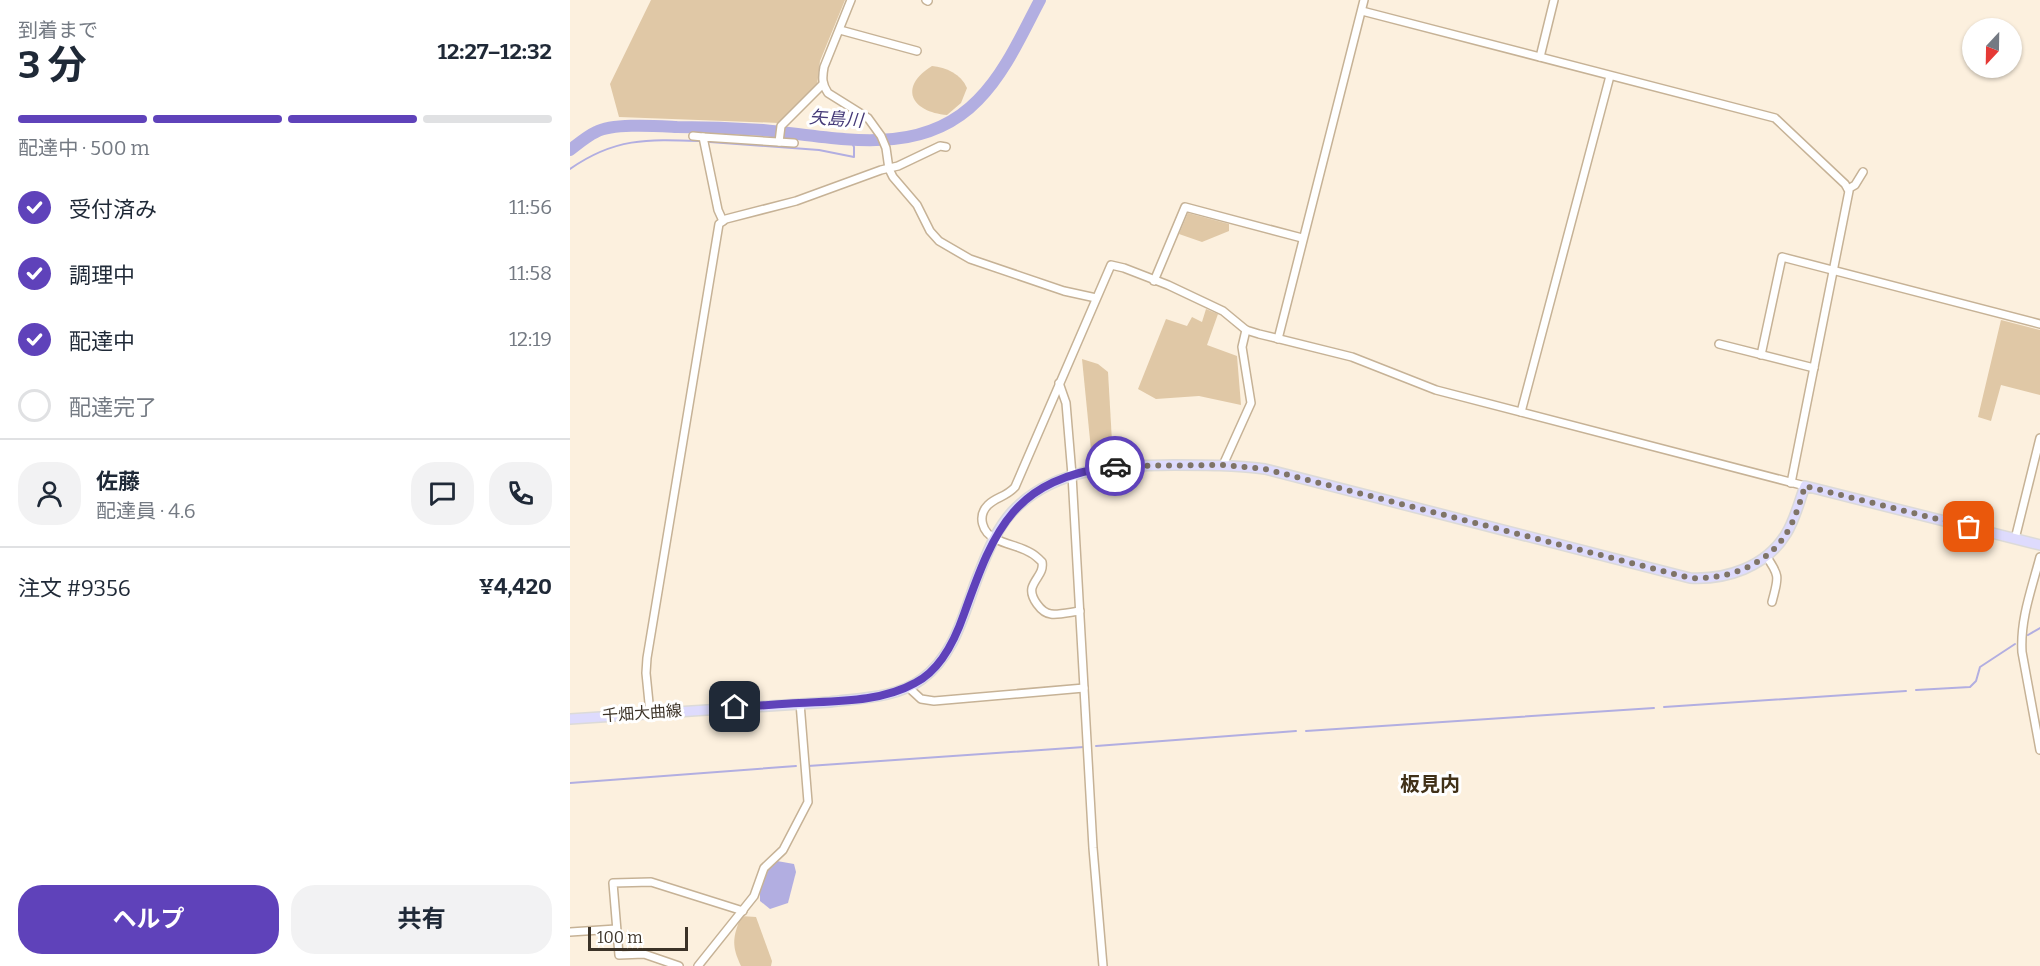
<!DOCTYPE html>
<html lang="ja">
<head>
<meta charset="utf-8">
<style>
  :root { --surface:#fff; --page:#f2f2f3; --text:#1f2937; --muted:#747a83; --line:#e0e1e3; --accent:#5f42ba }
  body { margin:0; font-family:Bitter,"Noto Sans JP",serif; background:var(--page); color:var(--text); height:100vh; display:flex; flex-direction:column; font-size:22px; white-space:nowrap }
  * { box-sizing:border-box; margin:0 }
  p { font-size:20px; color:var(--muted) }
  .icon { flex:none; width:33px; height:33px; fill:none; stroke:currentColor; stroke-width:2; stroke-linecap:round; stroke-linejoin:round }
  .map { position:relative; flex:1; overflow:hidden }
  .panel { display:flex; flex-direction:column; background:var(--surface); width:570px }
  .panel>* { flex:none }
  .needle { width:39px; rotate:202deg }
  .fabs { position:absolute; left:1392px; top:18px; display:grid; gap:12px }
  .fabs a { display:grid; place-items:center; width:60px; height:60px; border-radius:50%; background:var(--surface); box-shadow:0 2px 4px #0004; font-size:30px }
  .scale { position:absolute; left:18px; bottom:15px; width:100px; box-sizing:border-box; padding-left:6px; border:3px solid #3b3227; border-top:0; font-size:16px; line-height:21px; white-space:nowrap; color:#3b3227; -webkit-text-stroke:4px #fff; paint-order:stroke }
  .pin { position:absolute; display:grid; place-items:center; width:51px; height:51px; color:#fff; margin:-26px; border-radius:12px; box-shadow:0 3px 9px #0006 }
  .courier { position:absolute; display:grid; place-items:center; width:60px; height:60px; margin:-30px; border:4px solid #5f42ba; border-radius:50%; background:#fff; color:#222; box-shadow:0 2px 8px #0007 }
  .summary em { font-style:normal; font-weight:700 }
  .summary div { display:flex; flex-direction:column-reverse }
  .summary { display:flex; align-items:center; justify-content:space-between; height:102px; padding:0 18px }
  h1 { font-size:39px; font-weight:700; line-height:45px }
  .bar { display:grid; grid-template-columns:repeat(4,1fr); gap:9px 6px; align-content:center; height:72px; padding:0 18px }
  .bar i { height:8px; border-radius:4px; background:var(--line) }
  .bar .current { background:var(--accent) }
  .bar p { grid-column:span 4 }
  .line { display:flex; align-items:center; gap:15px; padding:0 18px; border-top:2px solid var(--line) }
  .line div { flex:1 }
  .round { display:grid; place-items:center; flex:none; width:63px; height:63px; border-radius:24px; background:var(--page) }
  ol { padding:0 18px; list-style:none }
  li { display:flex; align-items:center; gap:18px; height:66px }
  li p { margin-inline-start:auto }
  li .icon { padding:6px; border-radius:50%; background:var(--accent); color:#fff; stroke-width:4 }
  li:last-child { color:var(--muted) }
  li i { width:33px; height:33px; border:3px solid var(--line); border-radius:50% }
  .button { display:flex; gap:12px; margin-top:auto; padding:12px 18px }
  .button a { flex:1; height:69px; border-radius:24px; background:var(--accent); color:#fff; font-size:24px; font-weight:700; line-height:69px; text-align:center }
  .button a+a { background:var(--page); color:var(--text) }
  main { display:flex; flex:1; min-height:0 }
  .map>svg:first-child { display:block }
  .green { fill:#e0c8a6 }
  .water { fill:#b2aee1 }
  .lines { fill:none; stroke-linecap:round; stroke-linejoin:round }
  .stream { stroke:#b2aee1; stroke-width:2 }
  .river { stroke:#b2aee1; stroke-width:12 }
  .minor-casing { stroke:#c6b296; stroke-width:10 }
  .major-casing { stroke:#dcdad8; stroke-width:12 }
  .minor { stroke:#fff; stroke-width:7 }
  .major { stroke:#dedbfd; stroke-width:9 }
  .done { stroke:#7f7467; stroke-width:6; stroke-dasharray:0 10.8 }
  .route { stroke:#5f42ba; stroke-width:8 }
  .labels { text-anchor:middle; dominant-baseline:central; stroke-width:6; stroke-linejoin:round; paint-order:stroke }
  .street-label { font-size:16px; fill:#3b3227; stroke:#fff }
  .water-label { font-size:18px; font-style:italic; fill:#453a78; stroke:#fff }
  .quarter-label { font-size:20px; font-weight:bold; fill:#413118; stroke:#fff }
</style>
</head>
<body>
<main>
<section class="panel">
<div class="summary"><div><h1>3 分</h1><p>到着まで</p></div><em>12:27–12:32</em></div>
<div class="bar"><i class="current"></i><i class="current"></i><i class="current"></i><i></i><p>配達中 · 500 m</p></div>
<ol>
<li><svg class="icon" aria-label="check" viewBox="0 0 24 24"><path d="M5 12l5 5 9-10"/></svg>受付済み<p>11:56</p></li>
<li><svg class="icon" aria-label="check" viewBox="0 0 24 24"><path d="M5 12l5 5 9-10"/></svg>調理中<p>11:58</p></li>
<li><svg class="icon" aria-label="check" viewBox="0 0 24 24"><path d="M5 12l5 5 9-10"/></svg>配達中<p>12:19</p></li>
<li><i></i>配達完了</li>
</ol>
<div class="line" style="height:108px"><a class="round"><svg class="icon" aria-label="person" viewBox="0 0 24 24"><circle cx="12" cy="8" r="4"/><path d="M4 21q1-7 8-7t8 7"/></svg></a><div><b>佐藤</b><p>配達員 · 4.6</p></div><a class="round"><svg class="icon" aria-label="chat" viewBox="0 0 24 24"><path d="M4 5h16v11H9l-5 4z"/></svg></a><a class="round"><svg class="icon" aria-label="phone" viewBox="0 0 24 24"><path d="M5 4h4l2 5-3 2q2 4 5 5l2-3 5 2v4C11 20 4 13 5 4z"/></svg></a></div>
<div class="line" style="height:78px"><div>注文 #9356</div><b>¥4,420</b></div>
<div class="button"><a>ヘルプ</a><a>共有</a></div>
</section>
<div class="map">
<svg width="1470" height="966" viewBox="0 0 1470 966">
  <rect width="100%" height="100%" fill="#fcf0de"/>
  <!-- green -->
  <g class="green">
    <path d="M81,0H275L250,61L247,86L209,123L49,117L40,84Z"/>
    <path d="M362,66C376,67 391,74 397,88L391,103L377,115C341,112 328,87 362,66Z"/>
    <path d="M618,213L659,224V231L632,242L609,234Z"/>
    <path d="M636,309L648,314L637,345L667,356L671,405L629,396L586,399L568,389L596,319L617,326L622,317L632,322Z"/>
    <path d="M1431,320L1470,330V395L1431,385L1421,421L1408,417Z"/>
    <path d="M512,359L528,364L538,372L543,459L522,460Z"/>
    <path d="M171,916L186,917L202,961L201,966H171C161,945 163,937 171,916Z"/>
  </g>
  <!-- water -->
  <path class="water" d="M207,861L224,864L226,872L218,903L200,909L190,901V888L199,865Z"/>
  <g class="lines">
    <!-- stream -->
    <g class="stream">
      <path d="M140,142L249,150L284,157V147L281,140"/>
      <path d="M0,169C44,138 77,139 129,141"/>
      <path d="M1458,635L1470,628"/>
      <path d="M1346,690L1400,687L1406,681L1410,667L1445,644"/>
      <path d="M1094,707L1336,691"/>
      <path d="M736,731L1084,708"/>
      <path d="M526,746L726,731"/>
      <path d="M238,766L514,747"/>
      <path d="M0,783L226,766"/>
    </g>
    <!-- river -->
    <path class="river" d="M0,150C8,144 17,136 26,132C43,123 86,126 107,127C135,127 164,128 193,130C266,137 350,160 408,100C435,73 452,34 470,0"/>
    <defs>
      <g id="minor">
        <path d="M281,0L254,67C252,78 252,84 258,93L298,118L311,136L316,148L319,169L323,177L347,205L360,231L369,241L400,259L494,291L526,298"/>
        <path d="M356,0L358,1"/>
        <path d="M792,11L1205,118L1275,184L1279,191L1221,483"/>
        <path d="M270,30L347,51"/>
        <path d="M970,57L984,0"/>
        <path d="M123,136L133,137"/>
        <path d="M209,142L211,126L253,84"/>
        <path d="M1278,189L1285,185L1293,172"/>
        <path d="M153,221L148,210L133,137L224,143"/>
        <path d="M584,281L615,207L732,238"/>
        <path d="M708,339L794,0"/>
        <path d="M1149,344L1244,368"/>
        <path d="M1191,355L1212,257L1470,324"/>
        <path d="M489,383L496,403L502,475L523,848L533,966"/>
        <path d="M951,412L1040,76"/>
        <path d="M653,465L681,403L672,347L676,330"/>
        <path d="M1445,539L1470,438"/>
        <path d="M1196,556C1211,577 1208,578 1202,602"/>
        <path d="M1470,557C1462,588 1450,619 1452,652L1470,750"/>
        <path d="M510,611C501,612 489,615 481,614C471,613 460,597 462,588C465,578 474,573 472,562C469,559 465,555 461,553C450,546 437,545 426,539C412,533 407,516 418,505C426,497 436,497 445,487L541,265L554,268L598,285L653,311L676,330L689,334L782,357L866,390L1235,486"/>
        <path d="M338,687L351,699L364,701L514,688"/>
        <path d="M80,713L76,673L77,658L149,224L156,219L226,201L311,170L328,166L370,146L376,147"/>
        <path d="M0,932L46,929"/>
        <path d="M109,966L74,954L49,955L43,883L81,882L173,911"/>
        <path d="M128,966L184,896L194,868L213,850L238,802L230,703"/>
      </g>
      <path id="major" d="M0,719L260,702C290,698 327,698 352,679C385,655 394,612 408,576C417,554 425,531 442,512C484,467 547,465 604,465C635,465 664,465 695,469L1120,578C1156,580 1196,567 1216,534C1225,520 1229,502 1235,486L1470,545"/>
    </defs>
    <!-- minor casing -->
    <use href="#minor" class="minor-casing"/>
    <!-- major casing -->
    <use href="#major" class="major-casing"/>
    <!-- minor -->
    <use href="#minor" class="minor"/>
    <!-- major -->
    <use href="#major" class="major"/>
  </g>
  <g class="lines">
    <!-- done -->
    <path class="done" d="M545,466L653,465L695,469L1120,578C1156,580 1196,566 1216,534C1225,520 1230,502 1235,486L1399,527"/>
    <!-- route -->
    <path class="route" d="M165,707C187,706 208,704 229,703C267,701 311,702 345,683C371,670 385,640 394,614C425,527 444,479 545,466"/>
  </g>
  <g class="labels">
    <!-- street labels -->
    <g class="street-label">
      <text transform="translate(72 713) rotate(-4)">千畑大曲線</text>
    </g>
    <!-- water labels -->
    <g class="water-label">
      <text transform="translate(266 119) rotate(4)">矢島川</text>
    </g>
    <!-- quarter labels -->
    <g class="quarter-label">
      <text x="860" y="784">板見内</text>
    </g>
  </g>
</svg>
<div class="fabs">
<a><svg class="needle" viewBox="-14 -14 28 28"><path d="M0-13l5 13h-10z" fill="#e53935"/><path d="M0 13l5-13h-10z" fill="#747a83"/></svg></a>
</div>
<div class="scale">100 m</div>
<div class="pin" style="left:1399px;top:527px;background:#ea580c"><svg class="icon" aria-label="bag" viewBox="0 0 24 24"><path d="M5 8h14l-1 12H6zM9 8a3 3 0 0 1 6 0"/></svg></div>
<div class="pin" style="left:165px;top:707px;background:#1f2937"><svg class="icon" aria-label="home" viewBox="0 0 24 24"><path d="M3 11l9-7 9 7M6 9v11h12V9"/></svg></div>
<div class="courier" style="left:545px;top:466px"><svg class="icon" aria-label="car" viewBox="0 0 24 24"><path d="M5 17H2v-5l4-1 3-4h7l3 4 3 1v5h-3M9 17h6M6 11h13"/><circle cx="7" cy="17" r="2"/><circle cx="17" cy="17" r="2"/></svg></div>
</div>
</main>
</body>
</html>
